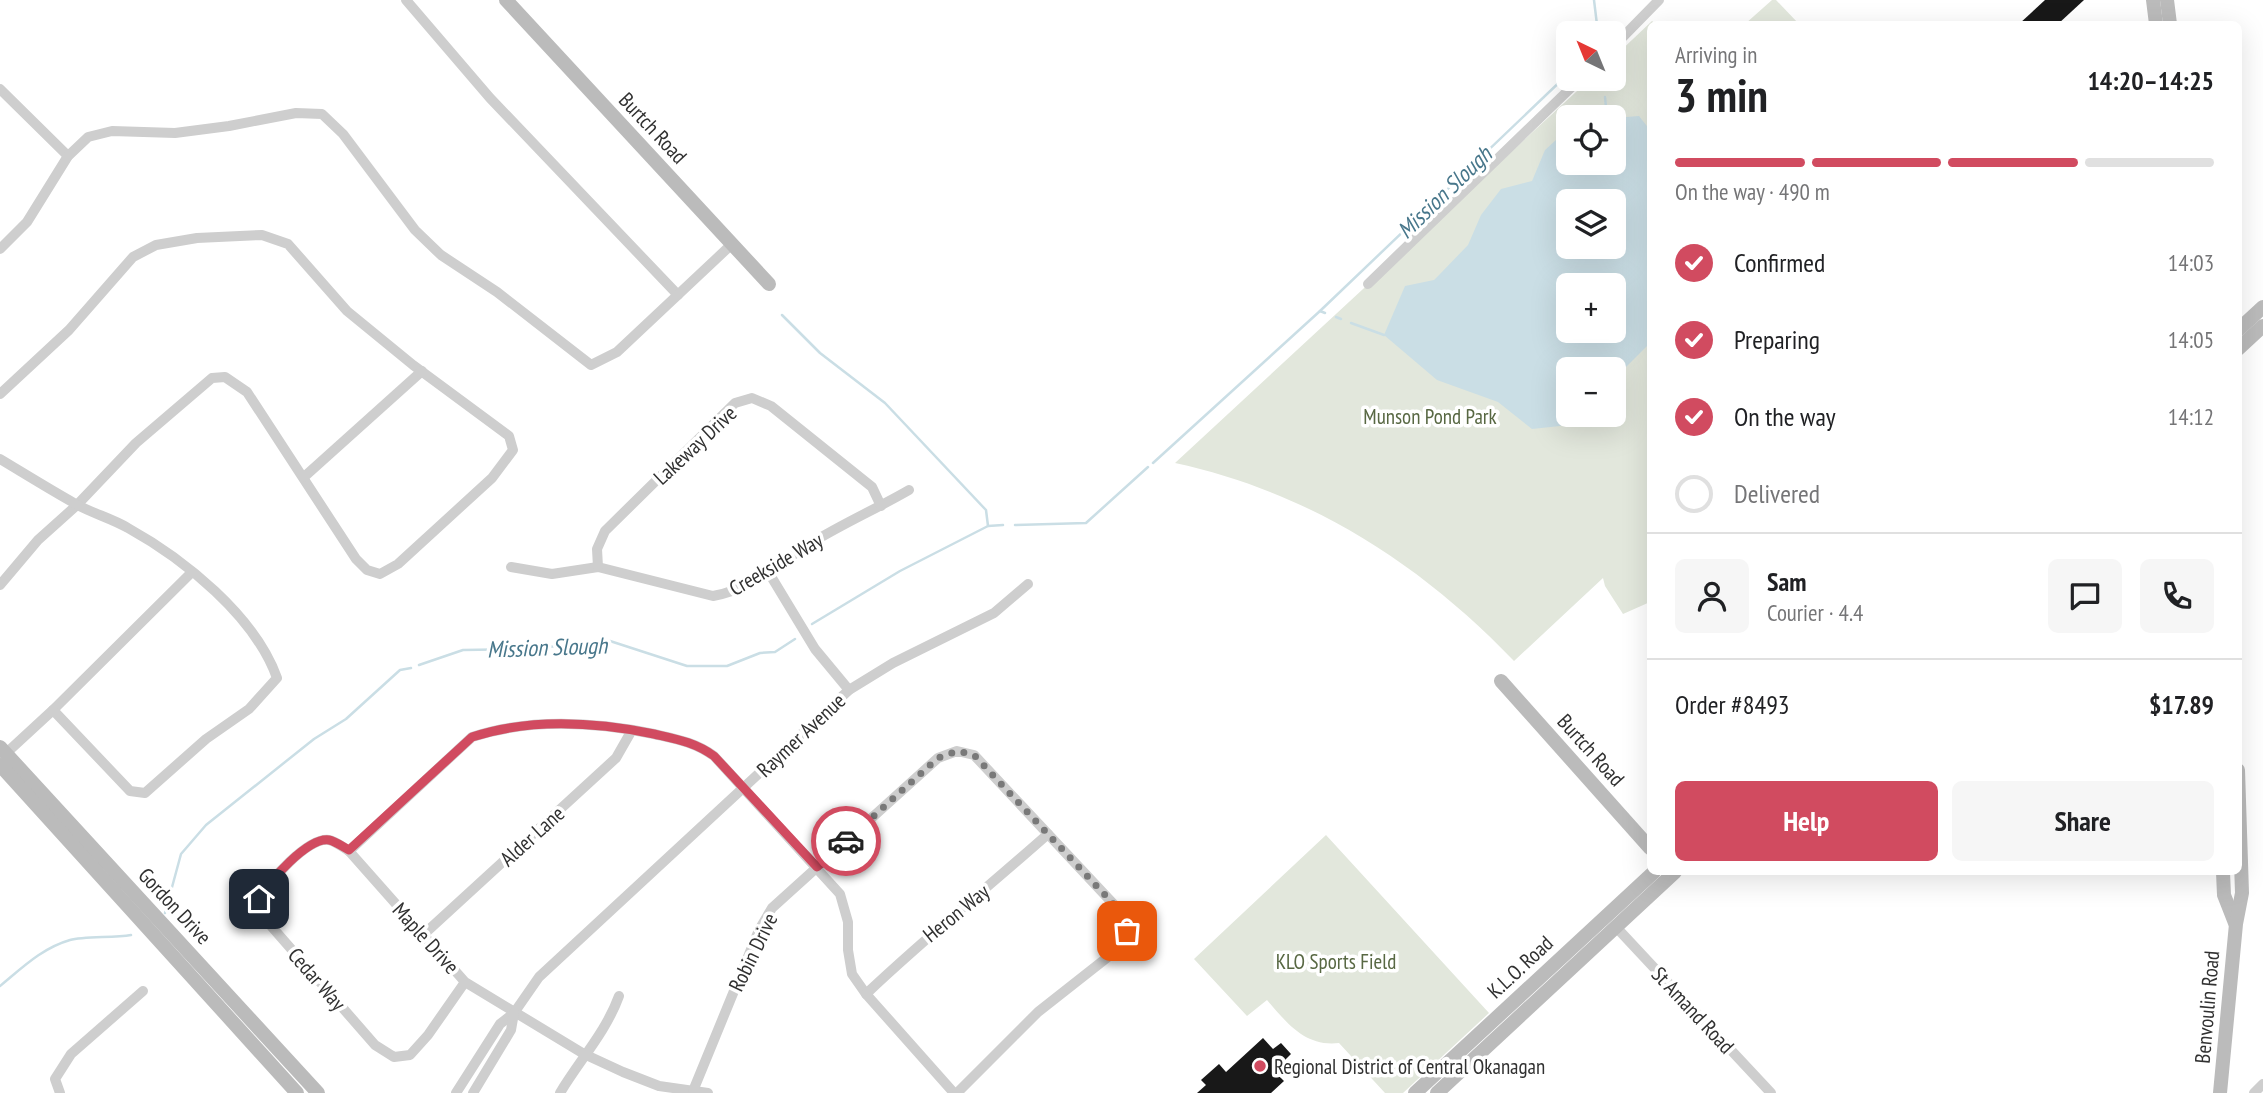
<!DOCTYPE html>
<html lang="en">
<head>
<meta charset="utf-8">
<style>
  :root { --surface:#fff; --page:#f6f6f6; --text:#202124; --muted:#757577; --line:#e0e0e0; --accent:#d14b60 }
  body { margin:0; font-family:"PT Sans Narrow",sans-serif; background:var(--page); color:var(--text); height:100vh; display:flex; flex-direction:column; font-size:26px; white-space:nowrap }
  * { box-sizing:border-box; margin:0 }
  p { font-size:23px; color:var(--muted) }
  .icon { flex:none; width:38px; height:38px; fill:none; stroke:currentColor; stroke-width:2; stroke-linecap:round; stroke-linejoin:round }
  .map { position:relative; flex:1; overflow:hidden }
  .panel { position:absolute; left:1647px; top:21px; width:595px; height:854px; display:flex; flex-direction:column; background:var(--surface); border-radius:10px; box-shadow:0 7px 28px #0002 }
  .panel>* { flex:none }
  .needle { width:46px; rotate:317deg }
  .controls { position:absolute; left:1556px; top:21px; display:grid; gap:14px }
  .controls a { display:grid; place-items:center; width:70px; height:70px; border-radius:10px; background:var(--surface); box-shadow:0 7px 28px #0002; font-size:35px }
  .pin { position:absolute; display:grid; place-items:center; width:60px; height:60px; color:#fff; margin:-30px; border-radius:14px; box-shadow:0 4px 10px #0006 }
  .courier { position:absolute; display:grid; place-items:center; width:70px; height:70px; margin:-35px; border:5px solid #d14b60; border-radius:50%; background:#fff; color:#222; box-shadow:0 2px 9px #0007 }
  .head em { font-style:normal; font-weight:700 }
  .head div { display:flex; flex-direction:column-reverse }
  .head { display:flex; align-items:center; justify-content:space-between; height:119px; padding:0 28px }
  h1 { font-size:46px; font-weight:700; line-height:52px }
  .bar { display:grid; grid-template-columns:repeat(4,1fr); gap:10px 7px; align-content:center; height:84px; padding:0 28px }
  .bar i { height:9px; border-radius:5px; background:var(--line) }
  .bar .current { background:var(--accent) }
  .bar p { grid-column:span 4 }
  .line { display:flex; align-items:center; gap:18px; padding:0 28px; border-top:2px solid var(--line) }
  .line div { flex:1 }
  .round { display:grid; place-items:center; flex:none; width:74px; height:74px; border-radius:10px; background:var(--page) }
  ol { padding:0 28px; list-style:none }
  li { display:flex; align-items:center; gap:21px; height:77px }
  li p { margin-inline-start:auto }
  li .icon { padding:7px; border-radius:50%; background:var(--accent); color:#fff; stroke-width:4 }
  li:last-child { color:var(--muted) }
  li i { width:38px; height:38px; border:4px solid var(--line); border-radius:50% }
  .cta { display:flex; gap:14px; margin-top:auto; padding:14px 28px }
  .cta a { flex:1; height:80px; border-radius:10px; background:var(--accent); color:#fff; font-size:28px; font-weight:700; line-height:80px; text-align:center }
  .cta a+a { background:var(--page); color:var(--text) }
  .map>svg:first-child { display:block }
  .green { fill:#e2e7dc; fill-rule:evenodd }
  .water { fill:#cadee5; fill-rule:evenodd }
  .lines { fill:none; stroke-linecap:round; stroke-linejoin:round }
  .stream { stroke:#cadee5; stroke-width:2.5 }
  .building { fill:#181818 }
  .minor { stroke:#cecece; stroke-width:10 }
  .secondary { stroke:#bbb; stroke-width:14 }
  .done { stroke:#797979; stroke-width:7; stroke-dasharray:0 12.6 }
  .route { stroke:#d14b60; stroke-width:9 }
  .poi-dot { fill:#d14b60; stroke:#fff; stroke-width:2.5 }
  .labels { text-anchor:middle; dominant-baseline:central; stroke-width:7; stroke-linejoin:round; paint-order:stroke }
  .street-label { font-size:21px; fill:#313131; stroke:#fff }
  .park-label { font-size:21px; fill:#586843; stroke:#fff }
  .poi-label { font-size:21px; fill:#313131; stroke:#fff; text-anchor:start }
  .water-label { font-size:23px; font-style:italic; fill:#48778b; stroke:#fff }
</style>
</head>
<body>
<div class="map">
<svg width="2263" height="1093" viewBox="0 0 2263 1093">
  <rect width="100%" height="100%" fill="#fff"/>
  <!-- green -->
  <g class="green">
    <path d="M1772,0H1776L1799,24H1745Z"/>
    <path d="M1652,21L1656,24H1650V602L1623,614L1605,586L1603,578L1514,661C1420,563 1309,492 1175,463L1590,79H1614V57ZM1568,117H1614V163H1568ZM1568,201H1614V247H1568ZM1568,285H1614V331H1568ZM1568,369H1614V415H1568Z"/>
    <path d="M1326,835L1489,1013L1403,1093H1385L1339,1043C1305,1047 1287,1023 1267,1000L1247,1016L1194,959Z"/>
  </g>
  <!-- water -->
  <path class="water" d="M1639,116L1650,130V348L1648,345L1614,379V369H1568V415H1573L1560,426L1532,429L1498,402L1437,380L1384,335L1405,286L1434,280L1440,274L1468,245L1481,215L1501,189L1532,181L1545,150L1568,129V163H1614V118ZM1568,201H1614V247H1568ZM1568,285H1614V331H1568Z"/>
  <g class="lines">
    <!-- stream -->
    <g class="stream">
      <path d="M1594,0L1598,33"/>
      <path d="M1595,24V33"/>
      <path d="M1605,97L1607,117"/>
      <path d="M1320,311L1568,74"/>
      <path d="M782,315L820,353L885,403L986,510L988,526"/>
      <path d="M1336,317L1341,319"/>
      <path d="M1351,323L1384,335"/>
      <path d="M1153,463L1320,311L1325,313"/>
      <path d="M1015,525L1086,523L1148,467"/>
      <path d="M812,624L900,571L988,526L1003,525"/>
      <path d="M419,665L463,650L527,649L610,641L687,666H727L760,653L775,652L795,639"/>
      <path d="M165,913L181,854L206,825L314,739L346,719L400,670L411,668"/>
      <path d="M0,986C22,968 42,948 70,940C84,936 113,938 131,935"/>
    </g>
  </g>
  <!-- building -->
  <g class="building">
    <path d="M2045,0H2084L2058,24H2019Z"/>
    <path d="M1263,1038L1273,1049L1281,1043L1291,1054L1283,1062L1288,1067L1279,1076L1284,1081L1271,1093H1197L1206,1085L1201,1080L1219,1064L1226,1072Z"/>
  </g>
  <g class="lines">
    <!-- minor -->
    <g class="minor">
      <path d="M406,0L490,98L678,295"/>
      <path d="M1614,46L1659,0"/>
      <path d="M0,89L68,156"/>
      <path d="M0,249L27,222L68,156L88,137L112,131L175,133L229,126L296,113L322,114L343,134L415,230L441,255L497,292L591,365L617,352L732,244"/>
      <path d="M1368,284L1580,79"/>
      <path d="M0,394L69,330L133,257L156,245L197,238L262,235L288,244L347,311L413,365L509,436L513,450L492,478L398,564L380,574L367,570L356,559L247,392L225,377L212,378L136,443L77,505L38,540L0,585"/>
      <path d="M0,459C25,474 49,489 74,503C91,513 111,518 128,528C184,559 255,616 277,678L249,709L206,739L145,793L130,791L53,710L191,573"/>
      <path d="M304,477L422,371"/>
      <path d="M511,567L552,574L598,567L713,596C752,589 780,562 813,542C844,523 878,508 909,490"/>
      <path d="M598,567L597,549L605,531L735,403L752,398L771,406L872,487L881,506"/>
      <path d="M769,573L815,649L849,690"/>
      <path d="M2,757L53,710"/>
      <path d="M349,851L472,737C530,718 595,722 654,734C676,739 695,742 714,756L840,894L848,922V950L852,974L866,994L954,1093"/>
      <path d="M1616,927L1771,1093"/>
      <path d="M423,935L616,758L632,730"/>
      <path d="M465,982L428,1035L410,1055L394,1057L375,1045L265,919L259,899C268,882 308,837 329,840C335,841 343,847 349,851L465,982L584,1054L623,1072L659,1086L708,1093"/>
      <path d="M866,994C925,938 987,888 1048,834"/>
      <path d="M693,1091L759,930L772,908L938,758L957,751L974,755L1120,911L1127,931L1118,949L1038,1012L957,1093"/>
      <path d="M60,1093L55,1079L71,1054L143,991"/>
      <path d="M456,1093L500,1024L514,1013L539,977L849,690L893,663L994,613L1028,584"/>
      <path d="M473,1093L511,1030L514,1013"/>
      <path d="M560,1093C579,1061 606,1032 619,996"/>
      <path d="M2254,1093L2263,1084"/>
    </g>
    <!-- secondary -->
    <g class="secondary">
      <path d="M506,0L769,284"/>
      <path d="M2153,0L2156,24"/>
      <path d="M2167,0L2170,24"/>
      <path d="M2238,330L2263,307"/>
      <path d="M2238,349L2263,326"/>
      <path d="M1501,681L1650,848"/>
      <path d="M0,747L318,1093"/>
      <path d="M0,765L297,1093"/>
      <path d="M2223,872L2224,895L2235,923"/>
      <path d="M1415,1093L1654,872"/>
      <path d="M1437,1093L1675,872"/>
      <path d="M2220,1093L2236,924L2242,893L2238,770"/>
    </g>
  </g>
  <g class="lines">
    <!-- done -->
    <path class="done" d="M846,841L938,758L957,751L974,755L1120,911L1127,931"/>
    <!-- route -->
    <path class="route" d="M259,899C268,882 308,837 329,840C335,841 343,847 349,850L472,737C530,718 595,722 654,734C676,739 695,742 714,756L817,867L846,841"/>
  </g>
  <!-- markers -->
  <circle class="poi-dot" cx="1260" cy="1066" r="7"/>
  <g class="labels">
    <!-- street labels -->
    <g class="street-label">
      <text transform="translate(653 128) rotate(47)">Burtch Road</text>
      <text transform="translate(695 445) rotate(-43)">Lakeway Drive</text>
      <text transform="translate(776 564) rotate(-30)">Creekside Way</text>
      <text transform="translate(801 735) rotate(-43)">Raymer Avenue</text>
      <text transform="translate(1591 750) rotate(48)">Burtch Road</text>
      <text transform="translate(532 836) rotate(-42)">Alder Lane</text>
      <text transform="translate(175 906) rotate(47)">Gordon Drive</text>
      <text transform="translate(956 913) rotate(-39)">Heron Way</text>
      <text transform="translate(426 938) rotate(48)">Maple Drive</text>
      <text transform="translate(753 952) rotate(-64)">Robin Drive</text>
      <text transform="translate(1520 967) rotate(-43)">K.L.O. Road</text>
      <text transform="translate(317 979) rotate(49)">Cedar Way</text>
      <text transform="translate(2207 1007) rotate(-85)">Benvoulin Road</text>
      <text transform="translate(1693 1010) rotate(47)">St Amand Road</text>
    </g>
    <!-- park labels -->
    <g class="park-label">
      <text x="1430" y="416">Munson Pond Park</text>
      <text x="1336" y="961">KLO Sports Field</text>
    </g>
    <!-- poi labels -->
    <g class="poi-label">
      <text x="1274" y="1066">Regional District of Central Okanagan</text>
    </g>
    <!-- water labels -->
    <g class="water-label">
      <text transform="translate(1444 192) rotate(-44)">Mission Slough</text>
      <text transform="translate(547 647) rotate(-2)">Mission Slough</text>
    </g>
  </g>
</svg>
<div class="controls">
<a><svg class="needle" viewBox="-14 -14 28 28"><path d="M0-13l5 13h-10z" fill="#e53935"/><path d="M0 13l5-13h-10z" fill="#757577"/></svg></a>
<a><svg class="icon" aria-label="locate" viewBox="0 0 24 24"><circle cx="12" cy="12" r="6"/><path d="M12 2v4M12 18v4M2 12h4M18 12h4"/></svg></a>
<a><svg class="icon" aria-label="layers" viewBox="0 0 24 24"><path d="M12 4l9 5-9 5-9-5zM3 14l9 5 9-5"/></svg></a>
<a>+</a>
<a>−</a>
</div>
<div class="pin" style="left:1127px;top:931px;background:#ea580c"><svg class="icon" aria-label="bag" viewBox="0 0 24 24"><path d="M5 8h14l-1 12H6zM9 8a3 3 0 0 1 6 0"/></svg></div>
<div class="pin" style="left:259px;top:899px;background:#1f2937"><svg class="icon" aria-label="home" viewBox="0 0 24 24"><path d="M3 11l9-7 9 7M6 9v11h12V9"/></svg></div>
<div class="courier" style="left:846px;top:841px"><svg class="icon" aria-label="car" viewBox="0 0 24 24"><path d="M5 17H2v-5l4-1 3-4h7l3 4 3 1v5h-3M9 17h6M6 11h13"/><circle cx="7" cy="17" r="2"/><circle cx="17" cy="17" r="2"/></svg></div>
<section class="panel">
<div class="head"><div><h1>3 min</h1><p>Arriving in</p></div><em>14:20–14:25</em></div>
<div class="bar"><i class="current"></i><i class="current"></i><i class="current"></i><i></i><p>On the way · 490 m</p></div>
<ol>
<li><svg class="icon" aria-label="check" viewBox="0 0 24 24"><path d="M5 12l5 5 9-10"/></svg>Confirmed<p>14:03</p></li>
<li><svg class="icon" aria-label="check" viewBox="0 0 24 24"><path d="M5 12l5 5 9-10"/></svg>Preparing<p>14:05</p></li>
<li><svg class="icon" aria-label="check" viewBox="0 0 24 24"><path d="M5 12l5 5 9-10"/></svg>On the way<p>14:12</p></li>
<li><i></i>Delivered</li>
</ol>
<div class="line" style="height:126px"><a class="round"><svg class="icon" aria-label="person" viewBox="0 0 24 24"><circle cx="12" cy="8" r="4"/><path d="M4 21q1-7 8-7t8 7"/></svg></a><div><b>Sam</b><p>Courier · 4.4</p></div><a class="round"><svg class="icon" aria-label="chat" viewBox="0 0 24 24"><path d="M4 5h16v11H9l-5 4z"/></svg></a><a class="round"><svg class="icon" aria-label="phone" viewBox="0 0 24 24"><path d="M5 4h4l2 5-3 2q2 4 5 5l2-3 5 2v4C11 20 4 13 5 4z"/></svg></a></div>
<div class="line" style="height:91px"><div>Order #8493</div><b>$17.89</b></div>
<div class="cta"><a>Help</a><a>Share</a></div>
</section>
</div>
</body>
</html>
